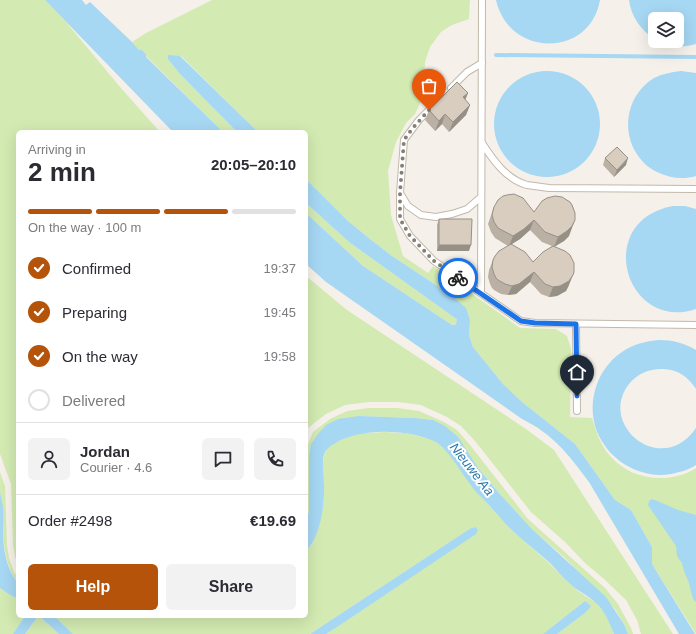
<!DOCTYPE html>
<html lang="en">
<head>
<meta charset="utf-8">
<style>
  :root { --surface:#fff; --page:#f2f2f3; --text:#2b2b33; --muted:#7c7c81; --line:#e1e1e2; --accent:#b45309 }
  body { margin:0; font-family:Helvetica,sans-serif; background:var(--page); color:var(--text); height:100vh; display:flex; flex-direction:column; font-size:15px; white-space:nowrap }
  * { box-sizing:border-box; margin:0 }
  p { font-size:13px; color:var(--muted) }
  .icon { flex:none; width:22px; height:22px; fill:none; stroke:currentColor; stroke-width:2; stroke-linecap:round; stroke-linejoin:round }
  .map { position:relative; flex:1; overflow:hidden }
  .drawer { position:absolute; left:16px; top:130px; width:292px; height:488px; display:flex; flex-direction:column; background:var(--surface); border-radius:6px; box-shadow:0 4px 16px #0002 }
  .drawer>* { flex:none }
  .tools { position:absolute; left:648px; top:12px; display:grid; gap:8px }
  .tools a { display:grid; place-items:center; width:36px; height:36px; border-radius:6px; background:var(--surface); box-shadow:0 4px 16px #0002; font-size:20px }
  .pin { position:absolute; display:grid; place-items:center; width:34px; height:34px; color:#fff; margin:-41px -17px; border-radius:50% 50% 50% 0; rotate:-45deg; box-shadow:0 0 4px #0007 }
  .pin .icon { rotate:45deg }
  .courier { position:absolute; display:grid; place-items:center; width:40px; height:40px; margin:-20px; border:3px solid #1a73e8; border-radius:50%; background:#fff; color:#222; box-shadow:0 1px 5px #0007 }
  .summary em { font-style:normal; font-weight:700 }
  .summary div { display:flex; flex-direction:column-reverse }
  .summary { display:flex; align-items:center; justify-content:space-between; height:68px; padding:0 12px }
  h1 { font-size:26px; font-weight:700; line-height:30px }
  .bar { display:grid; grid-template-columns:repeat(4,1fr); gap:6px 4px; align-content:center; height:48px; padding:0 12px }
  .bar i { height:5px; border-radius:3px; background:var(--line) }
  .bar .selected { background:var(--accent) }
  .bar p { grid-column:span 4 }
  .line { display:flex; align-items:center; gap:10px; padding:0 12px; border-top:1px solid var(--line) }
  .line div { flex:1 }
  .round { display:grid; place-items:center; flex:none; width:42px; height:42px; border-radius:6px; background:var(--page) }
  ol { padding:0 12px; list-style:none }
  li { display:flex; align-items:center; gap:12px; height:44px }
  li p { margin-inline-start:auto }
  li .icon { padding:4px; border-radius:50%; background:var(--accent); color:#fff; stroke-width:4 }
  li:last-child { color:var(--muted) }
  li i { width:22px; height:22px; border:2px solid var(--line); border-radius:50% }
  .cta { display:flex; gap:8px; margin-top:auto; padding:8px 12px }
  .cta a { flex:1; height:46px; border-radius:6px; background:var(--accent); color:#fff; font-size:16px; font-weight:700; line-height:46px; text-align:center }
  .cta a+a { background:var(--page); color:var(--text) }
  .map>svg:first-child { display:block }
  .green { fill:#d3eab2 }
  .water { fill:#a6d7f3 }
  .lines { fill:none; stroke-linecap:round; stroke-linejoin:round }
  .stream { stroke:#a6d7f3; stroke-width:4 }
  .service-casing { stroke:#c1b9ac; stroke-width:8 }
  .service { stroke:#fff; stroke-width:6 }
  .wall { fill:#bab0a4; fill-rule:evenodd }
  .shaded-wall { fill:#979086 }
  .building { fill:#d8cdbf; stroke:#979086 }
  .done { stroke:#867f76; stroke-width:4; stroke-dasharray:0 7.2 }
  .route { stroke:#1a73e8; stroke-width:5 }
  .labels { text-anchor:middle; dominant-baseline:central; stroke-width:4; stroke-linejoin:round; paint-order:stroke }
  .water-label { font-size:13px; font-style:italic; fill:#2978a9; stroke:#fff }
</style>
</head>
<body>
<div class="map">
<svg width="696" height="634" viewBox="0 0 696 634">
  <rect width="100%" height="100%" fill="#f5f1ea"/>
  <!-- green -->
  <g class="green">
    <path d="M0,0H45L66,22L120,87L160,132H18V565L15,557L13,545L11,484L0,454Z"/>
    <path d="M212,0H470L469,19L452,25L441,32L430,47L425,62L423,97L415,114L406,123L396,142L388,171L391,215L403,256L428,273L433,266L520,328L556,329L567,336L571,349L570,417L592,418C597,433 600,445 611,457C631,480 670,485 696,468V634L652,564V547L631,510L615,500L575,444L522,402L503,384L473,347L469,335L470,320L451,295L392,256L370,239L348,221L306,179V132H258L181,56L168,59L180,74L237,132H223L146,56V54C144,51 143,50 139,50L132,42L146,33Z"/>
    <path d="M306,203L349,242L455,318L457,319L456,324L452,325L363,266L306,213Z"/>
    <path d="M306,276L347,310L526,429L554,450L673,634H641L637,620L626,600L604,579L585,563L565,542L531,512L475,441L461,426L447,417L421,405L398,402H369L345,405L326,414L308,428L306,433Z"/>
    <path d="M369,408H397L419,411L444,422L457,430L470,445L528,519L605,588L618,604L631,628L633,634H628L624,624L615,609L565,558L531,528L499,493L478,468L433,420L415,418L359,416L309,456V512L306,519V449L313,432L330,419L347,411Z"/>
    <path d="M384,432L405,433L427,438L439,443L449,454L462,471L474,489L514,532L549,563L569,583L578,591L595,602L603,611L609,621L614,634H557L585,613V601L543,634H326L475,534L478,530L476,527L471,528L310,634H73L54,616H306V551C313,545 316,535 318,527C321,516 324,505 324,493C324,480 321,465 325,453C329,442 351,435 362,433C369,432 377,433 384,432Z"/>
    <path d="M0,472L5,486L7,545L9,558L14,572L18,577V583C0,558 5,535 2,506C2,501 0,496 0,491C0,484 0,478 0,472Z"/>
    <path d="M0,588L10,595L18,599V616H25L13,634H0Z"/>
    <path d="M35,616H39L59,634H25L36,619Z"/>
  </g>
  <!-- water -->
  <g class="water">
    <path d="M45,0H82L86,5L90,2L132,42L139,50H142L146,54V57L223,132H173Z"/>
    <path d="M496,0H600C590,58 509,58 496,0Z"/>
    <path d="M629,0H696V44C683,48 670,47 659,41H677V19H655V39C641,31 631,16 629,0Z"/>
    <path d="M168,55L180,56L258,132H237L180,74L168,59Z"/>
    <path d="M681,71L696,73V176C683,180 669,178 657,172C648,168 640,160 635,151C621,126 629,93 654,78C662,74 671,72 681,71Z"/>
    <circle cx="547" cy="124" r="53"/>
    <path d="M306,179L348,221L370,239L392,256L451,295L466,308L470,320L469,335L473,347L503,384L522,402L575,444L615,500L631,510L652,547V564L695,634H679L589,482C569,455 553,434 522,419L326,282L306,264V213L363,266L452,325H454L456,324L457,319L455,318L349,242L306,203Z"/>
    <path d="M673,206H685L696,209V309C626,333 592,221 673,206Z"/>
    <path d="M659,340C673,340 684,343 696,350V389C689,377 676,368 661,369C649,369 637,374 629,384C597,425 662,478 696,428V465C691,468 685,471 679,472C648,482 613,465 599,436C585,407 595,370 622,352C633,344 646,341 659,340Z"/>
    <path d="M359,416L415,418L433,420L445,426L458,437L478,468L499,493L531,528L606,597L624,624L628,634H614C609,622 605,611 596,603C588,595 577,591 569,583C562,577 557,570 550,563C539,553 527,544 516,534C502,521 491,506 478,494C466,481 458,464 445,450C442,447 440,444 436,442C411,429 358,427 334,444C331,445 327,449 325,452C321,462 324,475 324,485C325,504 320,538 306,551V519L309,512V456L311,444L318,434L326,425L338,419Z"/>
    <path d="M0,492C1,497 2,502 3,508C4,536 0,560 18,583V599L10,595L0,588Z"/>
    <path d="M652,499L655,500L678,510L696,515V602L693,599L689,583L684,571L682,563L677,556L676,546L648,505L649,501Z"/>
    <path d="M476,527L478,530L476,534L340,625L326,634H310L471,528Z"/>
    <path d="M585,601L591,606L585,613L557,634H543Z"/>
    <path d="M25,616H35L36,619L25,634H13Z"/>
    <path d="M39,616H54L73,634H59Z"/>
  </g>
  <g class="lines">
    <!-- stream -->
    <path class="stream" d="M496,55L696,57"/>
    <defs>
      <g id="service">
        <path d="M451,88L467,72L482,63"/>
        <path d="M433,106L419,120L404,140L400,193V219L410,236L434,261L521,321L535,323L696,325"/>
        <path d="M482,143C493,160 506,179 527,185C534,186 542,187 549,188L696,189"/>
        <path d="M400,193L408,206L421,215L436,217L452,214L467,209L481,197"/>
        <path d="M481,293L482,0"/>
        <path d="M576,324L577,411"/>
      </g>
    </defs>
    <!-- service casing -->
    <use href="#service" class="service-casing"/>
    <!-- service -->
    <use href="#service" class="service"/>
  </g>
  <!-- wall -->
  <g class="wall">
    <path d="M468,93L465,100L470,105L466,115L449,132L442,124L435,131L425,120L429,110Z"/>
    <path d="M605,158L626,165L614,177L603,165Z"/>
    <path d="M494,207L534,212L569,236L564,241L555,246L569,285L566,291L557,296L549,297L541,294L530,282L516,294L508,295L501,294L494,290L492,288L490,284L488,277L489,270L493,260L508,246L495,238L491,232L488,224ZM530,230L542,242L552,246L533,262L511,244L520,239Z"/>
    <path d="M439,219L469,251H437V225Z"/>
  </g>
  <!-- shaded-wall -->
  <g class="shaded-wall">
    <path d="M468,93L464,103L463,97Z"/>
    <path d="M470,105L466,115L449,132L453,122Z"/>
    <path d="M445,114L442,124L435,131L439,121Z"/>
    <path d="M628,158L626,165L614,177L617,170Z"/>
    <path d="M534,220L530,230L520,239L509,246L513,236Z"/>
    <path d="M575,220L569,236L564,241L554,247L558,237Z"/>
    <path d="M439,245H471L469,251H437Z"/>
    <path d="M534,272L530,282L516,294L508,295L512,286Z"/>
    <path d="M573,275L569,285L566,291L557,296L549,297L553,287Z"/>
  </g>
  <!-- building -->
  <g class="building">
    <path d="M457,82L468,93L463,97L470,105L453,122L445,114L439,121L429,110Z"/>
    <path d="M617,147L628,158L617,170L605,158Z"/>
    <path d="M514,194L523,198L534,212L542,201L547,198L555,196L562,197L570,202L572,205L575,213V220L572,226L567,231L558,237L545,232L534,220L524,229L513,236L498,228L494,222L492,215L494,207L498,200L503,196L507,195Z"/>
    <path d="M439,219H472L471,245H439Z"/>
    <path d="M511,244L525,252L533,262L543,252L553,246L565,251L570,255L574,263V272L573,275L569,281L560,286L553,287L545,284L534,272L519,284L512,286L505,284L498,280L496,278L494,274L492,267L493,260L495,256L499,251Z"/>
  </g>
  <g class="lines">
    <!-- done -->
    <path class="done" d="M429,110L412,129L404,140L400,193V219L410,236L434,261L458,278"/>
    <!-- route -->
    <path class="route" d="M458,278L521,321L535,323L576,324L577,396"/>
  </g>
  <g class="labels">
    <!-- water labels -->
    <g class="water-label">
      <text transform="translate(472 469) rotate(52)">Nieuwe Aa</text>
    </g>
  </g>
</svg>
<div class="tools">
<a><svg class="icon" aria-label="layers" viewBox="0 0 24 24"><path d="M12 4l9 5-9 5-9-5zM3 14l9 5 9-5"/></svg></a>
</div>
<div class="pin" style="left:429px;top:110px;background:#ea580c"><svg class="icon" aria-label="bag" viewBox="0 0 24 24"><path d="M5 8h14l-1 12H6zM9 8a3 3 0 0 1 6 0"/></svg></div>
<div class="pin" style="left:577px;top:396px;background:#1f2937"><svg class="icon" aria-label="home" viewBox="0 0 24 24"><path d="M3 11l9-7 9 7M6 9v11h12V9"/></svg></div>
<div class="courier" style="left:458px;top:278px"><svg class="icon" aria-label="bike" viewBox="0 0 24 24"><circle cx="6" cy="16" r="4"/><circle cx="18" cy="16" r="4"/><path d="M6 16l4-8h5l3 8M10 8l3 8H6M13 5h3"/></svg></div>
<section class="drawer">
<div class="summary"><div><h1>2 min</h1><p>Arriving in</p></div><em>20:05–20:10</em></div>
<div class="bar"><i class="selected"></i><i class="selected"></i><i class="selected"></i><i></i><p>On the way · 100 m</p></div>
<ol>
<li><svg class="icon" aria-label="check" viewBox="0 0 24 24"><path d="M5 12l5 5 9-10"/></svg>Confirmed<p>19:37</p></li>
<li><svg class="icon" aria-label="check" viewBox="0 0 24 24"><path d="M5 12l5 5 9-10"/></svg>Preparing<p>19:45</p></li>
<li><svg class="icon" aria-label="check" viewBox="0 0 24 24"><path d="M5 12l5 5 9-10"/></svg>On the way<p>19:58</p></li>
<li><i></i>Delivered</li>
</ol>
<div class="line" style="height:72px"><a class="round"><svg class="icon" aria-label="person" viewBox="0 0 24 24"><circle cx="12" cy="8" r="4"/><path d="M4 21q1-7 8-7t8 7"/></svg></a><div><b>Jordan</b><p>Courier · 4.6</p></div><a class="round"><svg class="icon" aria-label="chat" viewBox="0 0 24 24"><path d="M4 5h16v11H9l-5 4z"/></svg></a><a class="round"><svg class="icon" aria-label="phone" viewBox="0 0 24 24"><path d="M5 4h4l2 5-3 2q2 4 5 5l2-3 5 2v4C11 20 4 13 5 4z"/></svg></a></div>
<div class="line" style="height:52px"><div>Order #2498</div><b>€19.69</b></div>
<div class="cta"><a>Help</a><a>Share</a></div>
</section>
</div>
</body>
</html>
